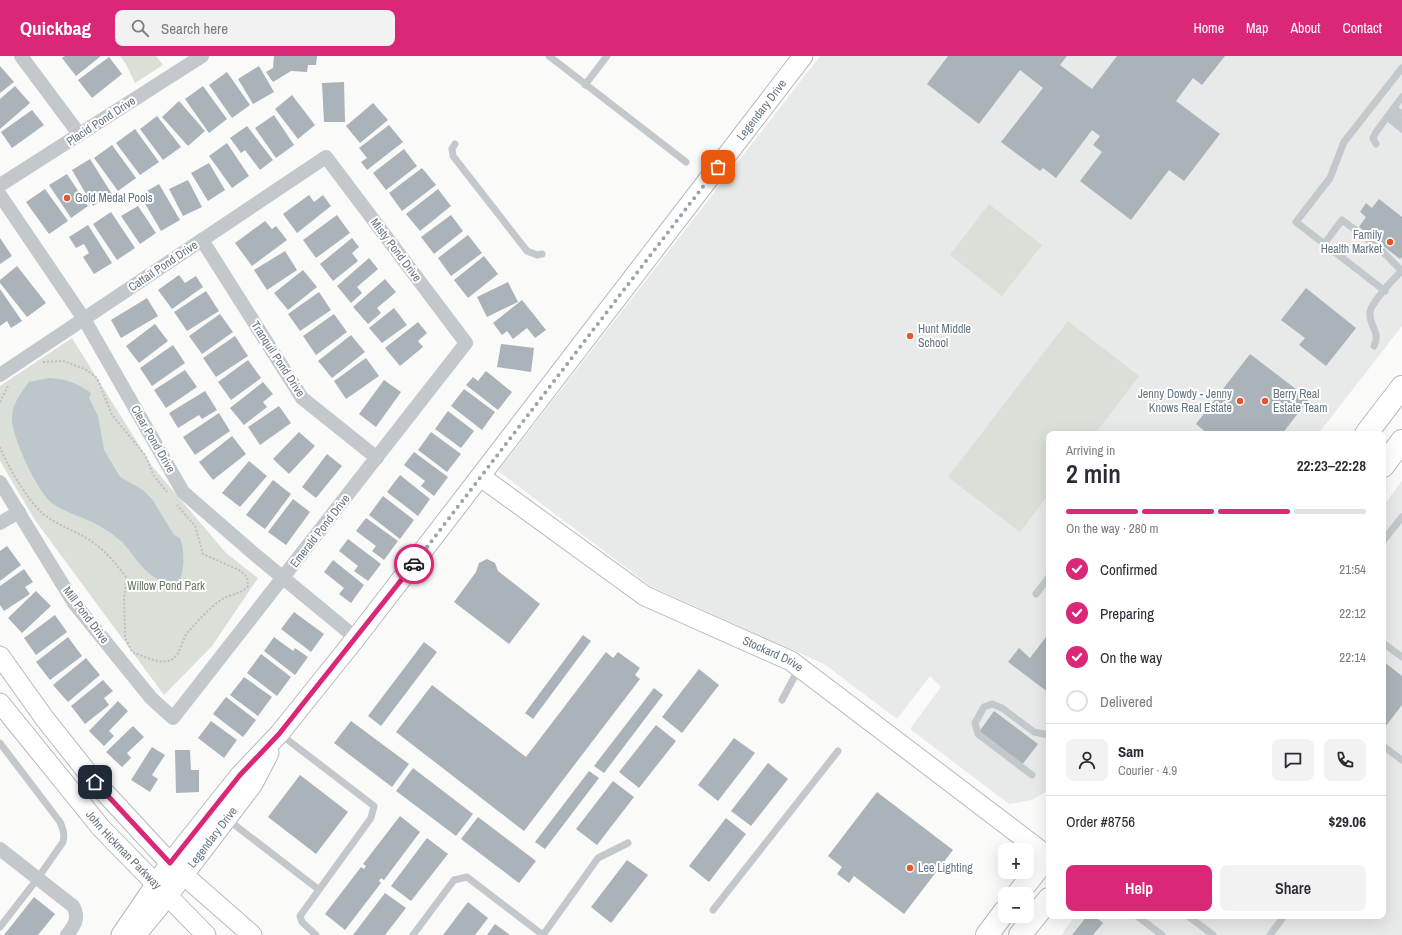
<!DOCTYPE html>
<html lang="en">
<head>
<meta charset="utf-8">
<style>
  :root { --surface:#fff; --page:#f2f2f3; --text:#2b2b33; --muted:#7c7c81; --line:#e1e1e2; --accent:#db2777 }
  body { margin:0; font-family:"Archivo Narrow",sans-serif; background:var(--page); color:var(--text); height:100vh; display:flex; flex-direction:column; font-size:15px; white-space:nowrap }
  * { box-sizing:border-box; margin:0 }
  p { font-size:13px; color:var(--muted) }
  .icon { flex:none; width:22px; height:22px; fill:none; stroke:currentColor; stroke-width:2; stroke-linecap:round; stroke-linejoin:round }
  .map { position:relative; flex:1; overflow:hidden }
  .panel { position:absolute; left:1046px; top:375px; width:340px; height:488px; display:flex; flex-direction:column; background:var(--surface); border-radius:8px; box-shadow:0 4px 16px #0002 }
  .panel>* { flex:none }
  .buttons { position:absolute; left:998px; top:787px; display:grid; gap:8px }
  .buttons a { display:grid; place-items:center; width:36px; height:36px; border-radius:8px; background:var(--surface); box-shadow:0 4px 16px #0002; font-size:20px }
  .pin { position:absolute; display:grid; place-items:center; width:34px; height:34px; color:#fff; margin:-17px; border-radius:8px; box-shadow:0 2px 6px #0006 }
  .courier { position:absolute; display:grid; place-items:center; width:40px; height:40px; margin:-20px; border:3px solid #db2777; border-radius:50%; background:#fff; color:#222; box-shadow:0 1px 5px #0007 }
  .headline em { font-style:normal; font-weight:600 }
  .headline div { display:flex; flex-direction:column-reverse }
  .headline { display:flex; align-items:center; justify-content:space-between; height:68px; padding:0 20px }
  h1 { font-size:26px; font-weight:600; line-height:30px }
  .bar { display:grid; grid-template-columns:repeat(4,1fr); gap:6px 4px; align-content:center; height:48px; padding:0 20px }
  .bar i { height:5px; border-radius:3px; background:var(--line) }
  .bar .on { background:var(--accent) }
  .bar p { grid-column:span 4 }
  .line { display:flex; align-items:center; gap:10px; padding:0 20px; border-top:1px solid var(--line) }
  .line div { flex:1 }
  .round { display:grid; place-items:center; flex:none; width:42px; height:42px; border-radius:8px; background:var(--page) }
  ol { padding:0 20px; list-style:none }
  li { display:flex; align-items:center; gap:12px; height:44px }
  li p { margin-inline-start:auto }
  li .icon { padding:4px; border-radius:50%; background:var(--accent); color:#fff; stroke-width:4 }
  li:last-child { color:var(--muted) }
  li i { width:22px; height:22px; border:2px solid var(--line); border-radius:50% }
  .cta { display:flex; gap:8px; margin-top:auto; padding:8px 20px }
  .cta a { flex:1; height:46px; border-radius:8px; background:var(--accent); color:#fff; font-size:16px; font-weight:600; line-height:46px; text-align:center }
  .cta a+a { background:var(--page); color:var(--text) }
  header { display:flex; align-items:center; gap:24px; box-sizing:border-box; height:56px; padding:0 20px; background:var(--accent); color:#fff }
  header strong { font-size:19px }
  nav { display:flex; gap:22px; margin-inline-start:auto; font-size:14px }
  .search { width:280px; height:36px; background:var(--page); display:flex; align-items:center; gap:10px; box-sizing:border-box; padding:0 14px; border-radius:8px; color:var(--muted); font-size:15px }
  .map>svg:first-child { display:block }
  .built { fill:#e8e9e9 }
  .green { fill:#dadfd7 }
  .water { fill:#bbc7cb }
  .building { fill:#aab3b9 }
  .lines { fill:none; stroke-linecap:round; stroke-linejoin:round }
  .secondary-casing { stroke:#b3babf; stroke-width:21 }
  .primary-casing { stroke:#b5babe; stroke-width:24 }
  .path { stroke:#bbbfc2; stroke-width:2; stroke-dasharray:2 2; stroke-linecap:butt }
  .lane { stroke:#c3c8cc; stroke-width:7 }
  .street { stroke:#c3c8cc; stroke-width:14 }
  .secondary { stroke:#fff; stroke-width:19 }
  .primary { stroke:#fff; stroke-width:22 }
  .done { stroke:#99a4ac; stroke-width:4; stroke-dasharray:0 7.2 }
  .route { stroke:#db2777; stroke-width:5 }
  .poi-dot { fill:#e4572e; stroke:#fff; stroke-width:1.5 }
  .labels { text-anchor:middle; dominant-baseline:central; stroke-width:4; stroke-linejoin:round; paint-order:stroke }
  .street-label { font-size:12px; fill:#657683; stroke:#fff }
  .poi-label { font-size:12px; fill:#657683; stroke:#fff; text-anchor:start }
  .park-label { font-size:12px; fill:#687a64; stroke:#fff }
</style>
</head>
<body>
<header>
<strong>Quickbag</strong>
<div class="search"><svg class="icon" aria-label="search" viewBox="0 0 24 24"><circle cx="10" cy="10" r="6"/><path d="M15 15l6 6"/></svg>Search here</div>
<nav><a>Home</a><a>Map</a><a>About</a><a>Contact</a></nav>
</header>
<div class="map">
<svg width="1402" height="879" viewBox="0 0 1402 879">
  <rect width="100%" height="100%" fill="#fafaf8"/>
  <!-- built -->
  <g class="built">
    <path d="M820,0H1402V270L1318,378H1049V734L1032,744L1009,748L910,673L941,631L930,620L897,663L824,608L652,531L498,415Z"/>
    <path d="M1402,425V879H1061L1075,860H1383V450Z"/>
  </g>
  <!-- green -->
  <g class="green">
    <path d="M120,0H156L163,9L135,27L126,8Z"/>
    <path d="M989,148L1042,189L1002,240L950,199Z"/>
    <path d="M1068,265L1139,320L1095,378H1049V438L1020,476L948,421Z"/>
    <path d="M72,282L152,410L226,497L258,522L212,590L164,639L35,464L0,405V330Z"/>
  </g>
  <!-- water -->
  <path class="water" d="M49,322C66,323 77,327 91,337L89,342L98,360L104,394L120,421L143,434L152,443L174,479L180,482C185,496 184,511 180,525C154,533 138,505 125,489C120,484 113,478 106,474C90,462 68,459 52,447C37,435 13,383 12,364C11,349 21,337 29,326Z"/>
  <!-- building -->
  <g class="building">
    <path d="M65,0H101L76,20L62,2Z"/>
    <path d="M274,0H317L316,9H308L307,16L291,15L273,26L266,16L273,12Z"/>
    <path d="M948,0H1067L1060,9L1092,33L1117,0H1225L1202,29L1193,22L1176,45L1220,78L1184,125L1169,114L1131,164L1080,125L1102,96L1093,89L1100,80L1092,74L1056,122L1043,112L1040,115L1001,86L1043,32L1020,14L979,68L927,28Z"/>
    <path d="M109,1L122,18L92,42L78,24Z"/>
    <path d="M0,10L14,26L0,37Z"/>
    <path d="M259,10L274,36L253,48L238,23Z"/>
    <path d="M227,16L250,49L232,62L209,29Z"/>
    <path d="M344,26L345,66H324L322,27Z"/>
    <path d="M15,30L30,47L0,73V43Z"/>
    <path d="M203,30L227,63L209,77L185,43Z"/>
    <path d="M292,39L315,69L298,83L275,53Z"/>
    <path d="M179,45L205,75L188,90L162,61Z"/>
    <path d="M373,47L388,64L360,87L346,70Z"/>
    <path d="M32,54L44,69L12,92L1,76Z"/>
    <path d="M274,59L294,89L276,102L255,72Z"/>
    <path d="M157,60L181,91L163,104L140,73Z"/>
    <path d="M389,69L403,86L367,114L361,106L367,102L359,92Z"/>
    <path d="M247,70L273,104L260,114L245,94L241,97L230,82Z"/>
    <path d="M135,73L159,106L140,119L116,87Z"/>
    <path d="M227,87L249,120L232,132L209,100Z"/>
    <path d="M112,89L136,122L118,135L94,102Z"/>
    <path d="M404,93L417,110L386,134L373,117Z"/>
    <path d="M90,103L112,138L93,150L72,114Z"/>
    <path d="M209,107L225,134L208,145L191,117Z"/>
    <path d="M422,112L436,129L402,155L389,137Z"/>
    <path d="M67,118L88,150L71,162L49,129Z"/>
    <path d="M188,124L202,151L183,160L169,133Z"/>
    <path d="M159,128L180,164L161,175L140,139Z"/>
    <path d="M45,133L68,165L49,178L26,146Z"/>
    <path d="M438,133L451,150L420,175L406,158Z"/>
    <path d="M309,139L314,146L323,139L331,150L297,177L283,158Z"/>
    <path d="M1379,143L1402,161V201L1400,203L1359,171L1366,161L1360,156L1366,147L1372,152Z"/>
    <path d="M138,150L156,177L140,188L121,160Z"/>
    <path d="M111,156L135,192L117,204L93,168Z"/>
    <path d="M337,159L350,177L316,202L303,184Z"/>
    <path d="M451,159L463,175L434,198L421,181Z"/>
    <path d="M265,165L272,173L276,170L287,184L252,210L235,187Z"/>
    <path d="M88,169L112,207L94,218L83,201L89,197L84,188L76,192L69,181Z"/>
    <path d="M468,179L482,197L451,220L438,202Z"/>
    <path d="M0,182L12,200L0,208Z"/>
    <path d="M352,182L359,191L352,197L358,205L333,225L320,208Z"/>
    <path d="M285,195L297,214L267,234L254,214Z"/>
    <path d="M484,200L498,218L468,242L454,224Z"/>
    <path d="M369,202L378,213L357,231L362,237L351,247L337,230Z"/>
    <path d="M17,210L46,247L27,261L0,227V224Z"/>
    <path d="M303,214L317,231L288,254L274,237Z"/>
    <path d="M179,219L185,227L196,220L203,231L172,253L158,234Z"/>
    <path d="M385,223L396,236L377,252L381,257L368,268L353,251Z"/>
    <path d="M508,226L518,246L487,261L477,241Z"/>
    <path d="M1306,232L1356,272L1326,310L1299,289L1305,282L1281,264Z"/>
    <path d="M0,233L22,265L11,272L7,265L0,270Z"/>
    <path d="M206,235L219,255L187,275L174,256Z"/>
    <path d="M319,236L331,254L300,275L288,258Z"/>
    <path d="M147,242L158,260L121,282L111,264Z"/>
    <path d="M522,244L546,274L535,282L527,272L513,283L507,275L502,279L493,267Z"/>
    <path d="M394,252L407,269L382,287L369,272Z"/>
    <path d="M220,258L233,276L202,298L189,280Z"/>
    <path d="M334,258L347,276L316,299L303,280Z"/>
    <path d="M418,266L427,277L418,285L423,291L400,310L385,292Z"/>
    <path d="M155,268L168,285L139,307L126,290Z"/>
    <path d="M351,279L365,296L332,322L318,305Z"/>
    <path d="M235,280L248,300L216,321L203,302Z"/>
    <path d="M501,288L534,292L531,316L497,311Z"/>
    <path d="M173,289L185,307L152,330L140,312Z"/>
    <path d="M1250,298L1309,343L1282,378H1208L1196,368Z"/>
    <path d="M366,302L379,320L346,343L334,325Z"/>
    <path d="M248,304L261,322L231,344L218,326Z"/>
    <path d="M185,314L197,331L166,352L154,334Z"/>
    <path d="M486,315L512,336L498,354L466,329L473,321L478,325Z"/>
    <path d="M384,324L401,336L376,371L359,358Z"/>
    <path d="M263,326L273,338L263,346L267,351L244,369L230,352Z"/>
    <path d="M464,333L495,356L482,374L451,350Z"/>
    <path d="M205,335L217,354L202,363L199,359L178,372L169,357Z"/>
    <path d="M279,350L291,367L260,389L248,371Z"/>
    <path d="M448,355L474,375L461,392L435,373Z"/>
    <path d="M219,357L230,375L195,399L183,381Z"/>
    <path d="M299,376L315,390L289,418L273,403Z"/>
    <path d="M431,376L461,398L447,416L418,394Z"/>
    <path d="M232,380L246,398L213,424L199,406Z"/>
    <path d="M414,396L448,421L434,440L421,430L425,425L404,409Z"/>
    <path d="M327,398L342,410L316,442L302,431Z"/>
    <path d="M249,405L267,420L240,451L222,437Z"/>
    <path d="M400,419L430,443L418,460L387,436Z"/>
    <path d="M273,424L291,438L265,473L246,459Z"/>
    <path d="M383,440L414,464L400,483L369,459Z"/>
    <path d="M293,443L310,456L286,489L268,476Z"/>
    <path d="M366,462L398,485L384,504L372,495L376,490L356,475Z"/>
    <path d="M348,483L381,508L368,525L354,515L358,510L339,495Z"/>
    <path d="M7,490L21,509L0,525V495Z"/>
    <path d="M487,503L495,507L498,515L540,548L509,588L454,546L476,516L479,507Z"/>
    <path d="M333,504L364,529L351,547L339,538L344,532L324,516Z"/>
    <path d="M24,513L33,526L25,531L30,538L4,555L0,549V530Z"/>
    <path d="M36,535L51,550L22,577L8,562Z"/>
    <path d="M294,556L324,578L311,596L281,573Z"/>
    <path d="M55,559L67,576L36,599L24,582Z"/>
    <path d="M1049,577V637L1008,606L1019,592L1030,602Z"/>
    <path d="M583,579L591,585L533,663L525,657Z"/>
    <path d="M68,581L82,600L50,624L36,606Z"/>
    <path d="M274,581L293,595L295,592L308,601L295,619L264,595Z"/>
    <path d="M424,586L437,596L381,670L368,660Z"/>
    <path d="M606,596L613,602L618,596L640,612L635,619L640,623L524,775L396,676L432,629L526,701Z"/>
    <path d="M261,598L291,621L277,640L247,617Z"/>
    <path d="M86,602L100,619L68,646L53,629Z"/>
    <path d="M1383,605L1402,620V649L1385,671L1383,669Z"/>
    <path d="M699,613L719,629L682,677L662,661Z"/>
    <path d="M244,621L272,641L258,660L230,639Z"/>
    <path d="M103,624L113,635L104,642L109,649L85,668L71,650Z"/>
    <path d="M654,632L663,639L604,717L594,710Z"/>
    <path d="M226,641L256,664L243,681L213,658Z"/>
    <path d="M118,645L128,655L109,675L114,680L104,690L89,675Z"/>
    <path d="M994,655L1038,688L1022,709L979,676Z"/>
    <path d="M211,665L237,684L224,702L198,682Z"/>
    <path d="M351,665L409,708L392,731L334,687Z"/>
    <path d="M656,669L676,685L639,732L619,716Z"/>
    <path d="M133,670L144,681L127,697L131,702L122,711L106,696Z"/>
    <path d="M734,682L755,697L718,745L698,729Z"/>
    <path d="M152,691L165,699L152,719L158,723L150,736L131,724Z"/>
    <path d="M175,694H190L191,714H199V736L176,737Z"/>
    <path d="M768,707L788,723L751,770L731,755Z"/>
    <path d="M413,712L473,758L456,780L396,735Z"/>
    <path d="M589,715L599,722L545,793L535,786Z"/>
    <path d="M300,719L348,756L316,798L268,761Z"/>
    <path d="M613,725L634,741L597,789L576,773Z"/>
    <path d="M877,736L953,794L904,858L854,820L849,827L837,818L842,811L828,800Z"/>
    <path d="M400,760L420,776L384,824L381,822L379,825L381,827L345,874L325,858L361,811L364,813L366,810L363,808Z"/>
    <path d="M478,761L536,805L519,827L461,783Z"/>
    <path d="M726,762L746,778L709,826L689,810Z"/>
    <path d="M427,782L448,798L411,845L391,830Z"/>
    <path d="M627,804L648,819L611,867L591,851Z"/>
    <path d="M385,837L406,852L385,879H353Z"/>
    <path d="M34,841L55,858L38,879H4Z"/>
    <path d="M468,846L488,862L475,879H443Z"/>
    <path d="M1087,860H1094L1103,867L1093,879H1072Z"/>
    <path d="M495,868L510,879H487Z"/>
  </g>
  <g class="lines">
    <defs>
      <g id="secondary">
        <path id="s1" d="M481,421L645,540L791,605L1049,801"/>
        <path d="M0,600L45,663L95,726L170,807L252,879"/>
        <path id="s2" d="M0,647L102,773L206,879"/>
        <path id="s3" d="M121,879L170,807L240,719L279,678L356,582L803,0"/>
        <path id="s4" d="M136,879L167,841L253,728L269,697"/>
      </g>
      <g id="primary">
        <path d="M1366,378L1402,331"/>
        <path d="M1383,410L1402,385"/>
        <path d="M1018,838L1049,798"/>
        <path d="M987,879L1005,855"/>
        <path d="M1020,879L1049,843"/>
      </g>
    </defs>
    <!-- secondary casing -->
    <use href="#secondary" class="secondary-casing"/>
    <!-- primary casing -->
    <use href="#primary" class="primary-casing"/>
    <!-- path -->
    <g class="path">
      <path d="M43,306L63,305L85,313L97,322L112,359L145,399L154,420L167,436"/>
      <path d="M0,346L8,330"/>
      <path d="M0,391C6,408 28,444 41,456C55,469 75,474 91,485C106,495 116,508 127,522L124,541L125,581L132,596C143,600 160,609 171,604C181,599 181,584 188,576C198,565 209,552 221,544C231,537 239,540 248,530L247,521L239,514L203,498L195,470L177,449"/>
    </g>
    <!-- lane -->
    <g class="lane">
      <path d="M549,0L686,106"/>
      <path d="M585,29L607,0"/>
      <path d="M1394,52L1402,58"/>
      <path d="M1390,57L1402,66"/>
      <path d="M1387,61L1402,73"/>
      <path d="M455,88L452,93L453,100L527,195L537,199L542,198"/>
      <path d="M1376,88L1373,82L1376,76L1402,41"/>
      <path d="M1324,188L1342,164L1378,191L1402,215"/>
      <path d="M1385,235L1296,166L1330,122L1344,86L1402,12"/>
      <path d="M1374,290C1381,275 1369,271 1370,257C1370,248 1394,222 1402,215"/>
      <path d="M1383,485L1402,461"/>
      <path d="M1036,538L1049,521"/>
      <path d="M1383,587L1402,601"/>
      <path d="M782,644L799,612"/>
      <path d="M280,678L374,750L371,762L300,860L302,866L316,879"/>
      <path d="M0,687L60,766C63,773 65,778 63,786L38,822L0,871"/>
      <path d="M1383,690L1402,704"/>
      <path d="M1032,719L978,678L975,667L984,651L992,648L1002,652L1034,676L1049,679"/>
      <path d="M227,763L318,833"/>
      <path d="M713,854L838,695"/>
      <path d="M1137,860L1162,879"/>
      <path d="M1188,860L1213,879"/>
      <path d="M413,879L454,824L467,821L543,879"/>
      <path d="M543,879L598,802L628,787"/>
      <path d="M1270,879L1284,860"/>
    </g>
    <!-- street -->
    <g class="street">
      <path d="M21,0L79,78"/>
      <path d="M0,129L202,0"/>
      <path d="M0,139L84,263L183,436L253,497L356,582"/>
      <path d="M202,184L302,342L377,402"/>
      <path d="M0,319L326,101L466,287L173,662L151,642L74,547L0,426"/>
      <path d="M0,467L19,456"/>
      <path d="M0,793L73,850C80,862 74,870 67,879"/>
    </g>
    <!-- secondary -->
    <use href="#secondary" class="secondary"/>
    <!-- primary -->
    <use href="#primary" class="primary"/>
  </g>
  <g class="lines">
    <!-- done -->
    <path class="done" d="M414,508L718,111"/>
    <!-- route -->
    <path class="route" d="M95,726L170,807L240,719L279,678L414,508"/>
  </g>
  <!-- markers -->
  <g class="poi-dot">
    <circle cx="67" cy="142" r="4"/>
    <circle cx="1390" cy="186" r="4"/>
    <circle cx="910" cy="280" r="4"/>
    <circle cx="1240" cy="345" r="4"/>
    <circle cx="1265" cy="345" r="4"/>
    <circle cx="910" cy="812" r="4"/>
  </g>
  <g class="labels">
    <!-- street labels -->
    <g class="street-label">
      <text stroke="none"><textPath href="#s3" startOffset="1045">Legendary Drive</textPath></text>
      <text transform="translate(101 65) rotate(-33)">Placid Pond Drive</text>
      <text transform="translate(396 194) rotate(53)">Misty Pond Drive</text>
      <text transform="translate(163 210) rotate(-34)">Cattail Pond Drive</text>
      <text transform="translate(278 303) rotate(57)">Tranquil Pond Drive</text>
      <text transform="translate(153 383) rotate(60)">Clear Pond Drive</text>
      <text transform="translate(320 475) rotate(-52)">Emerald Pond Drive</text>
      <text transform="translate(86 559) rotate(53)">Mill Pond Drive</text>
      <text stroke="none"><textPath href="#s1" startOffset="343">Stockard Drive</textPath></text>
      <text stroke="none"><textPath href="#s4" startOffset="124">Legendary Drive</textPath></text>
      <text stroke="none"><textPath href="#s2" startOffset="192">John Hickman Parkway</textPath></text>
    </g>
    <!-- poi labels -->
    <g class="poi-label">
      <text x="75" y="142">Gold Medal Pools</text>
      <text x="1382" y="179" text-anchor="end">Family<tspan x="1382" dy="14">Health Market</tspan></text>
      <text x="918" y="273">Hunt Middle<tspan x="918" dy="14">School</tspan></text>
      <text x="1232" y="338" text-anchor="end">Jenny Dowdy - Jenny<tspan x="1232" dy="14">Knows Real Estate</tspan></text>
      <text x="1273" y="338">Berry Real<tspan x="1273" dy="14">Estate Team</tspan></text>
      <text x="918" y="812">Lee Lighting</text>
    </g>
    <!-- park labels -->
    <g class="park-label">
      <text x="166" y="530">Willow Pond Park</text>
    </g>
  </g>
</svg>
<div class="buttons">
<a>+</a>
<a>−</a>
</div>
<div class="pin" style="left:718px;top:111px;background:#ea580c"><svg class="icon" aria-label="bag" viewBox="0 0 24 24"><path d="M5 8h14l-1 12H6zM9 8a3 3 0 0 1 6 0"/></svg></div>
<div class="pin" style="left:95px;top:726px;background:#1f2937"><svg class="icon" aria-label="home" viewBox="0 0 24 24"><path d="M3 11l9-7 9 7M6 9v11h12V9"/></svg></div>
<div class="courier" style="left:414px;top:508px"><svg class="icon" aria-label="car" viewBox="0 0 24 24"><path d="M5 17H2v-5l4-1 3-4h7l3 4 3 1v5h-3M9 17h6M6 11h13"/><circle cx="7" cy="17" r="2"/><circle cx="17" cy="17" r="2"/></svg></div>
<section class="panel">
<div class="headline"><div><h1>2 min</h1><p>Arriving in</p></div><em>22:23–22:28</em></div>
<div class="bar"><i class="on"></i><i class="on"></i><i class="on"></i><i></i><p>On the way · 280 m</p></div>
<ol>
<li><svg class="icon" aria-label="check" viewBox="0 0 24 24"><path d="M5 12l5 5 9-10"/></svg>Confirmed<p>21:54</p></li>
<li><svg class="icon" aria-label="check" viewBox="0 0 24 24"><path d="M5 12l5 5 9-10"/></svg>Preparing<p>22:12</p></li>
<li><svg class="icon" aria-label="check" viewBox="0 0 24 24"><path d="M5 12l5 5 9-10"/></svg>On the way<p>22:14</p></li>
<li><i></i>Delivered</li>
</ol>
<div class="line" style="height:72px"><a class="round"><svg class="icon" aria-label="person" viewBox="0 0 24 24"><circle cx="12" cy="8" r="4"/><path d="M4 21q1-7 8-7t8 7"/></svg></a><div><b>Sam</b><p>Courier · 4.9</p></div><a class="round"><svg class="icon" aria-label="chat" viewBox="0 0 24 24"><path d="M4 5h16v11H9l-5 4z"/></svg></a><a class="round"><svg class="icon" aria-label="phone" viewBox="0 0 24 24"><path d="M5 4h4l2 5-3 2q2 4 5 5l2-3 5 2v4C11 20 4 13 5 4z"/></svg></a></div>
<div class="line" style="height:52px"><div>Order #8756</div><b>$29.06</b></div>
<div class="cta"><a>Help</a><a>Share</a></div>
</section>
</div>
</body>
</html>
